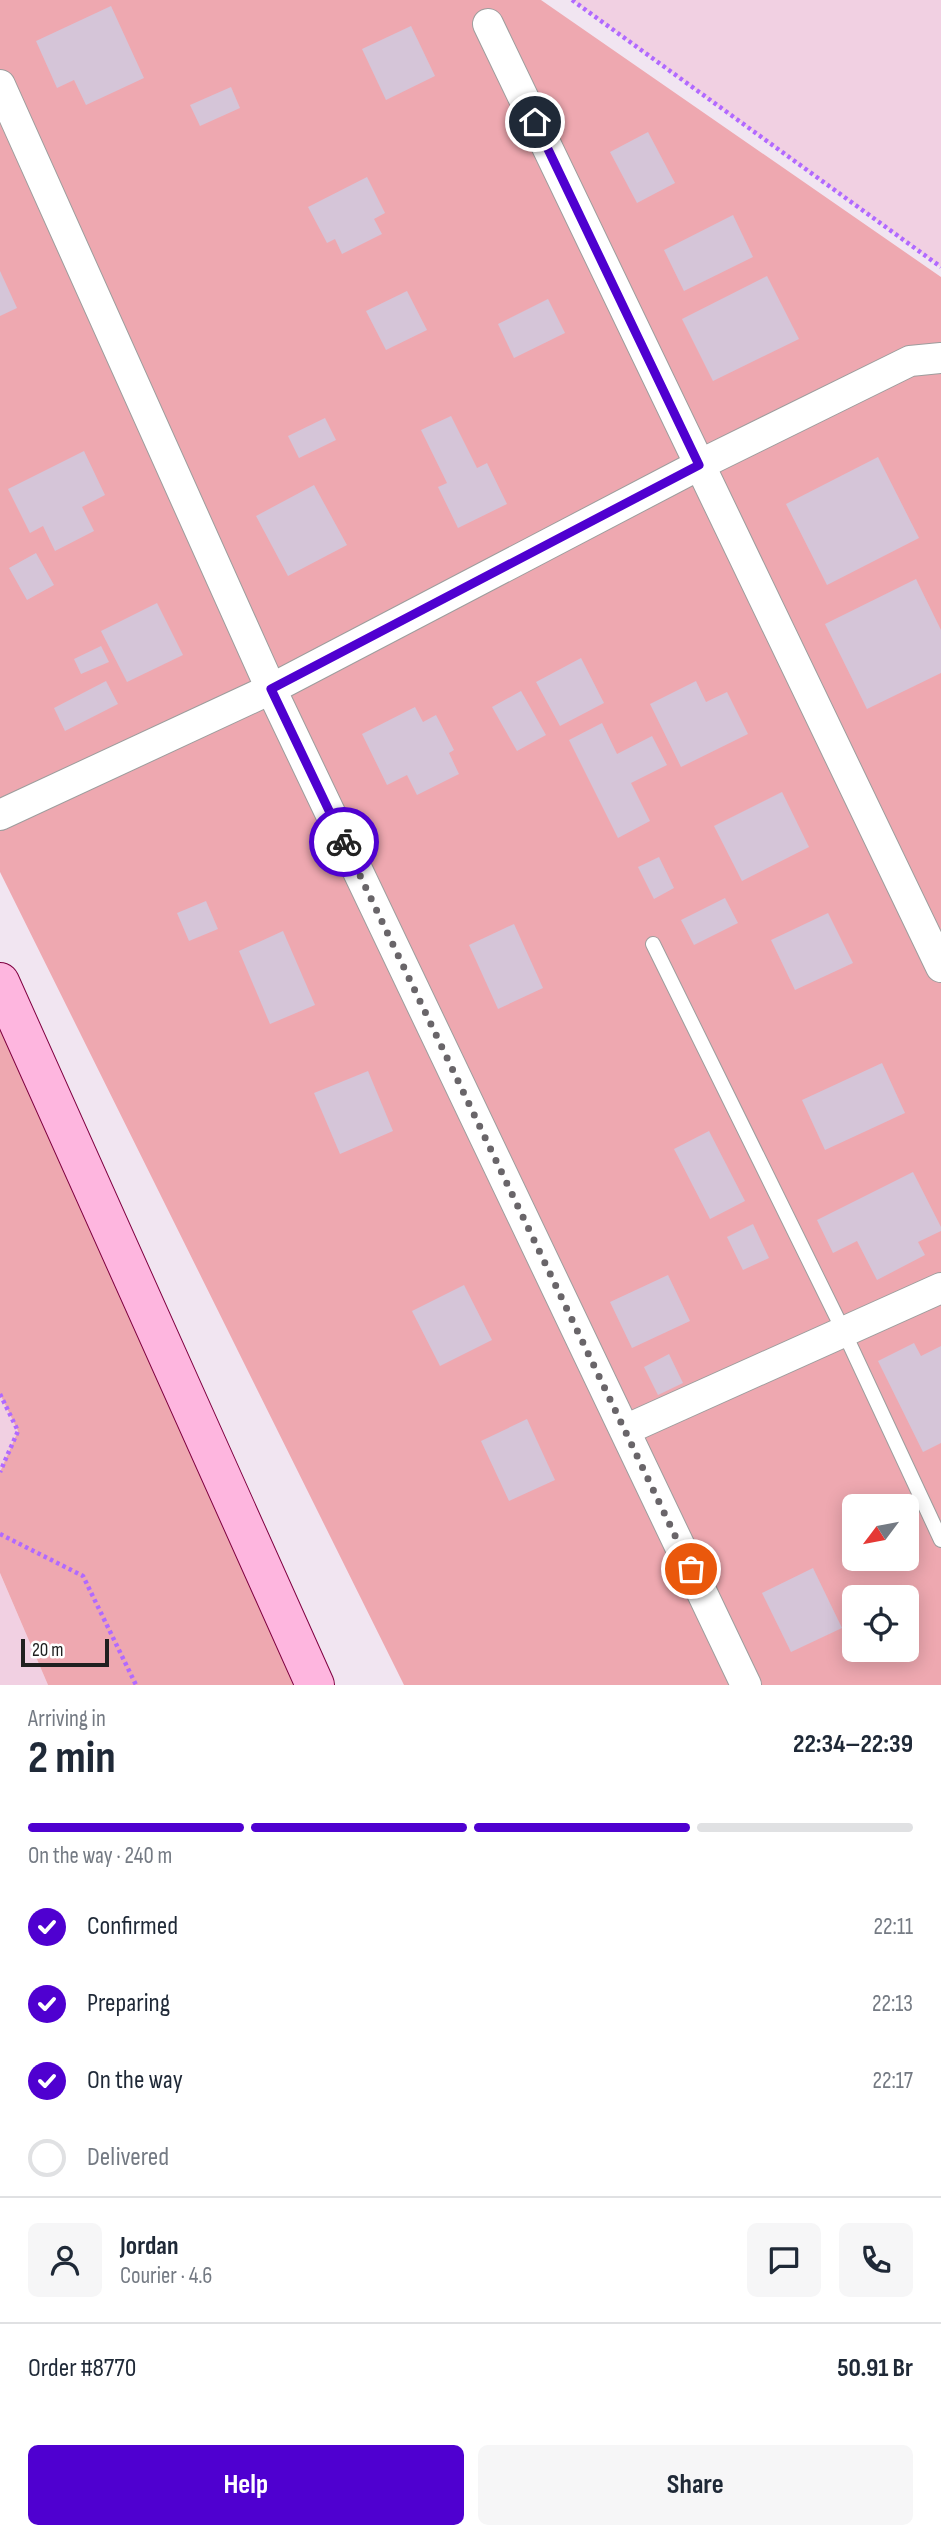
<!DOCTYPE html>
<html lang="en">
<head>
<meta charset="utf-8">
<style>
  :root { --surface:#fff; --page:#f6f6f7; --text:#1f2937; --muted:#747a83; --line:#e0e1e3; --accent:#4f00d0 }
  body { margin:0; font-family:"Sofia Sans Condensed",sans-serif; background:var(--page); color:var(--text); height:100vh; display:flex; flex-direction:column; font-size:26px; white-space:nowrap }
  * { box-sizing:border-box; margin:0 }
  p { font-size:23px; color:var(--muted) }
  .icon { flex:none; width:38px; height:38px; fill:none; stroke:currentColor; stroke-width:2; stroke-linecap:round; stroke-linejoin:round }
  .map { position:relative; height:1685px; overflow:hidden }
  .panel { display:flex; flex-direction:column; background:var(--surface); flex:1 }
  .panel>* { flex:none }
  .needle { width:46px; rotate:238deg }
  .fabs { position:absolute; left:842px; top:1494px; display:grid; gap:14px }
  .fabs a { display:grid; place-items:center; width:77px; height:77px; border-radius:10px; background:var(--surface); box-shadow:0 4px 18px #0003; font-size:35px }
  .scale { position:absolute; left:21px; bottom:18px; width:88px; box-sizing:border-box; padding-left:7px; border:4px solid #202020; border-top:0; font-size:19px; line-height:24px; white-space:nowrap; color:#202020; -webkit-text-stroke:5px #fff; paint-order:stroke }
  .pin { position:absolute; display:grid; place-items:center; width:60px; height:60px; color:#fff; margin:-30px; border:4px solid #fff; border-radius:50%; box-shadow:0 2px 7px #0007 }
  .courier { position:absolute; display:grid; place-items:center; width:70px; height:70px; margin:-35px; border:5px solid #4f00d0; border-radius:50%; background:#fff; color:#222; box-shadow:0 2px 9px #0007 }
  .summary em { font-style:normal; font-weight:700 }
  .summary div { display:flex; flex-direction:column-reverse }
  .summary { display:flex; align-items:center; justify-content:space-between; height:119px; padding:0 28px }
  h1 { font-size:46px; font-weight:700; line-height:52px }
  .bar { display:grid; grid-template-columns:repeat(4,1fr); gap:10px 7px; align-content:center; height:84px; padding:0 28px }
  .bar i { height:9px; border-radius:5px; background:var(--line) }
  .bar .selected { background:var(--accent) }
  .bar p { grid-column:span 4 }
  .line { display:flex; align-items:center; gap:18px; padding:0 28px; border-top:2px solid var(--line) }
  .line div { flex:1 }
  .round { display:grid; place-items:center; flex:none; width:74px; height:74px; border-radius:10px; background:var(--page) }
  ol { padding:0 28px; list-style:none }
  li { display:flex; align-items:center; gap:21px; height:77px }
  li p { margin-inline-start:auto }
  li .icon { padding:7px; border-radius:50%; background:var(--accent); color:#fff; stroke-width:4 }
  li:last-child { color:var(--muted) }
  li i { width:38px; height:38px; border:4px solid var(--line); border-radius:50% }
  .action { display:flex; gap:14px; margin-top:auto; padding:14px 28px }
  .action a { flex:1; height:80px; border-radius:10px; background:var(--accent); color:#fff; font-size:28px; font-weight:700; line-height:80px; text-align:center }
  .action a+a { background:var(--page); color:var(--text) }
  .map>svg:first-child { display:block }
  .farmland { fill:#f1d0e2 }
  .grass { fill:#eea8b0; fill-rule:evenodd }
  .building { fill:#d5c5d8 }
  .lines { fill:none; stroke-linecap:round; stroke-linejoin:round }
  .lane-casing { stroke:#9d9d9d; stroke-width:16 }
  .street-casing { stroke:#9d9d9d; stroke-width:32 }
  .secondary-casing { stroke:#7e0040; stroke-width:40 }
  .path { stroke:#b169ff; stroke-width:4.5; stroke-dasharray:3.5 3.5; stroke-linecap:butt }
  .lane { stroke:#fff; stroke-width:14 }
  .street { stroke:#fff; stroke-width:30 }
  .secondary { stroke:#feb6df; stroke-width:38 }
  .done { stroke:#696569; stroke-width:7; stroke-dasharray:0 12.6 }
  .route { stroke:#4f00d0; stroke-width:9 }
</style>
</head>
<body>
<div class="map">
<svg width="941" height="1685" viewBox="0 0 941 1685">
  <rect width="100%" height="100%" fill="#f1e5f1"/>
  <!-- farmland -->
  <g class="farmland">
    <path d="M572,0H941V267L734,118Z"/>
    <path d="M0,1394L18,1431L0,1472Z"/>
    <path d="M0,1573L48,1685H0Z"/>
  </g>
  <!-- grass -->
  <g class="grass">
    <path d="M0,0H541L941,277V1685H404L0,872ZM854,1507H906V1559H854ZM854,1598H906V1650H854Z"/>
    <path d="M0,982L315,1685H48L0,1573V1472L18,1431L0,1394Z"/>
  </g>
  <!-- building -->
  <g class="building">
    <path d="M111,6L144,78L86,105L74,80L57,88L36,41Z"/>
    <path d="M411,26L435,76L386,100L362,49Z"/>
    <path d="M231,87L240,108L200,126L190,105Z"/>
    <path d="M648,132L675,183L637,203L610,152Z"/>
    <path d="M367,177L385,213L374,219L382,234L342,254L335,239L327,243L308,207Z"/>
    <path d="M733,215L753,257L684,291L664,250Z"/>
    <path d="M0,271L17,308L0,316Z"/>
    <path d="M767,276L799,339L713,381L682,319Z"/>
    <path d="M407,291L427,330L386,350L366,311Z"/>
    <path d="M548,299L565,333L514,358L498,324Z"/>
    <path d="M451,416L477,468L487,463L507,504L458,528L438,487L447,483L421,430Z"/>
    <path d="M325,418L336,440L299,458L288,436Z"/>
    <path d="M84,451L105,495L82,507L94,531L55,551L43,526L30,533L8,489Z"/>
    <path d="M878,457L919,538L827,585L786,504Z"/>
    <path d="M314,485L347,545L288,576L256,516Z"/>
    <path d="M36,553L54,585L27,600L9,568Z"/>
    <path d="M916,579L941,630V673L867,709L825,624Z"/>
    <path d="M157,603L183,655L127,682L101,631Z"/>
    <path d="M101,646L109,662L81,674L74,659Z"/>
    <path d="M581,658L604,703L560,726L536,682Z"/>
    <path d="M106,681L118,704L65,731L54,708Z"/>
    <path d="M696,681L706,702L727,692L748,734L681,767L650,704Z"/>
    <path d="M521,691L546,735L517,751L492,707Z"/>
    <path d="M415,707L423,722L436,715L454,750L449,753L459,774L417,795L407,775L387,785L362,734Z"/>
    <path d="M602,723L617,754L652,736L667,765L631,783L650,821L618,838L569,740Z"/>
    <path d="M782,792L809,847L742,881L714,826Z"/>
    <path d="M659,857L674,888L654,899L638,867Z"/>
    <path d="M725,898L738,923L694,945L681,920Z"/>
    <path d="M206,901L218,929L189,941L177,913Z"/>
    <path d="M828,913L853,963L795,990L771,940Z"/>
    <path d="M514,924L543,988L498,1009L469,945Z"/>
    <path d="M283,931L315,1005L270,1024L239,951Z"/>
    <path d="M882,1063L905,1113L825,1150L802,1100Z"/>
    <path d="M368,1071L393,1131L340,1154L314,1093Z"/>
    <path d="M709,1131L745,1201L710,1219L674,1149Z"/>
    <path d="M913,1172L941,1227V1231L918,1242L925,1255L877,1280L857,1241L833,1253L817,1220Z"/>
    <path d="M753,1224L769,1258L743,1270L727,1237Z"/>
    <path d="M668,1275L690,1321L632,1348L610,1302Z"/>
    <path d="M464,1285L492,1340L440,1366L412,1311Z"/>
    <path d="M914,1343L921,1356L941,1346V1443L923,1452L878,1361Z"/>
    <path d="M669,1354L683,1383L658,1395L644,1367Z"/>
    <path d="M527,1419L555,1480L509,1501L481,1441Z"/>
    <path d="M813,1568L842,1628L791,1652L762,1593Z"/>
  </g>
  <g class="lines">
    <defs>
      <path id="lane" d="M653,944L844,1332L941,1540"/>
      <g id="street">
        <path d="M488,24L941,967"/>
        <path d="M0,85L271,689L746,1685"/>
        <path d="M0,815L271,689L699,465L910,361L941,358"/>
        <path d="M625,1430L941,1288"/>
      </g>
      <path id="secondary" d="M0,982L315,1685"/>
    </defs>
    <!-- lane casing -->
    <use href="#lane" class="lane-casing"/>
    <!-- street casing -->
    <use href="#street" class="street-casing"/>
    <!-- secondary casing -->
    <use href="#secondary" class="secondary-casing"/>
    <!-- path -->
    <g class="path">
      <path d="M572,0L941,267"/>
      <path d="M0,1394L18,1431L0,1472"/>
      <path d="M0,1534L83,1576L136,1685"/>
    </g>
    <!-- lane -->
    <use href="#lane" class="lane"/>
    <!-- street -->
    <use href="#street" class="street"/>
    <!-- secondary -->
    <use href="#secondary" class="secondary"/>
  </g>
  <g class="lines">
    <!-- done -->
    <path class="done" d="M344,842L691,1569"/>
    <!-- route -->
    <path class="route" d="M344,842L271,689L699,465L535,122"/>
  </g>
</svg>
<div class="fabs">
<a><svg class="needle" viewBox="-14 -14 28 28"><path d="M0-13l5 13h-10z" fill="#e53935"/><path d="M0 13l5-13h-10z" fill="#747a83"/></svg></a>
<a><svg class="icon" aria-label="locate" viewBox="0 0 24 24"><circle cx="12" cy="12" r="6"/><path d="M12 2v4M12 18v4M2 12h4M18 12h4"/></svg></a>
</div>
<div class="scale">20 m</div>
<div class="pin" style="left:691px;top:1569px;background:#ea580c"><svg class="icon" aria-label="bag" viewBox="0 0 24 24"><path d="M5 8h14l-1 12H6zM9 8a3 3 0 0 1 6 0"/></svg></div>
<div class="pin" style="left:535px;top:122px;background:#1f2937"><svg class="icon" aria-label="home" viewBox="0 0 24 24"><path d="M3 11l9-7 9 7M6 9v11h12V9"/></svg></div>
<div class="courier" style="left:344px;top:842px"><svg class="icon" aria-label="bike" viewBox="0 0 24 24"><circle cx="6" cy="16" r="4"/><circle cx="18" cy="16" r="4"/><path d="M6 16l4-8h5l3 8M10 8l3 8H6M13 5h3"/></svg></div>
</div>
<section class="panel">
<div class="summary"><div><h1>2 min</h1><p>Arriving in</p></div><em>22:34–22:39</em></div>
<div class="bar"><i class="selected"></i><i class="selected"></i><i class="selected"></i><i></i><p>On the way · 240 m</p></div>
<ol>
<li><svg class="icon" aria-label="check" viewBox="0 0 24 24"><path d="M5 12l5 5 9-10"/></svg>Confirmed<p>22:11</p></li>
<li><svg class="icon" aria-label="check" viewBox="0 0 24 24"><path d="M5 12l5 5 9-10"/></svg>Preparing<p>22:13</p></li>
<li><svg class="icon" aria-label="check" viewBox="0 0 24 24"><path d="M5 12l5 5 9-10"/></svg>On the way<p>22:17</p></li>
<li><i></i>Delivered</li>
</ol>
<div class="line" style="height:126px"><a class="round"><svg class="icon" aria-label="person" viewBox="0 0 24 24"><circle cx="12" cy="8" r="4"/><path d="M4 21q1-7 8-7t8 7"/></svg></a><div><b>Jordan</b><p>Courier · 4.6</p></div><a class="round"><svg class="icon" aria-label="chat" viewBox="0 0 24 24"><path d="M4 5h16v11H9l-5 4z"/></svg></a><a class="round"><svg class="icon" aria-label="phone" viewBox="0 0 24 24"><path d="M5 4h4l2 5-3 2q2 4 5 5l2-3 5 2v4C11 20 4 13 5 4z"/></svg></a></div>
<div class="line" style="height:91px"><div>Order #8770</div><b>50.91 Br</b></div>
<div class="action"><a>Help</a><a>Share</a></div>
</section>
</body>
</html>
